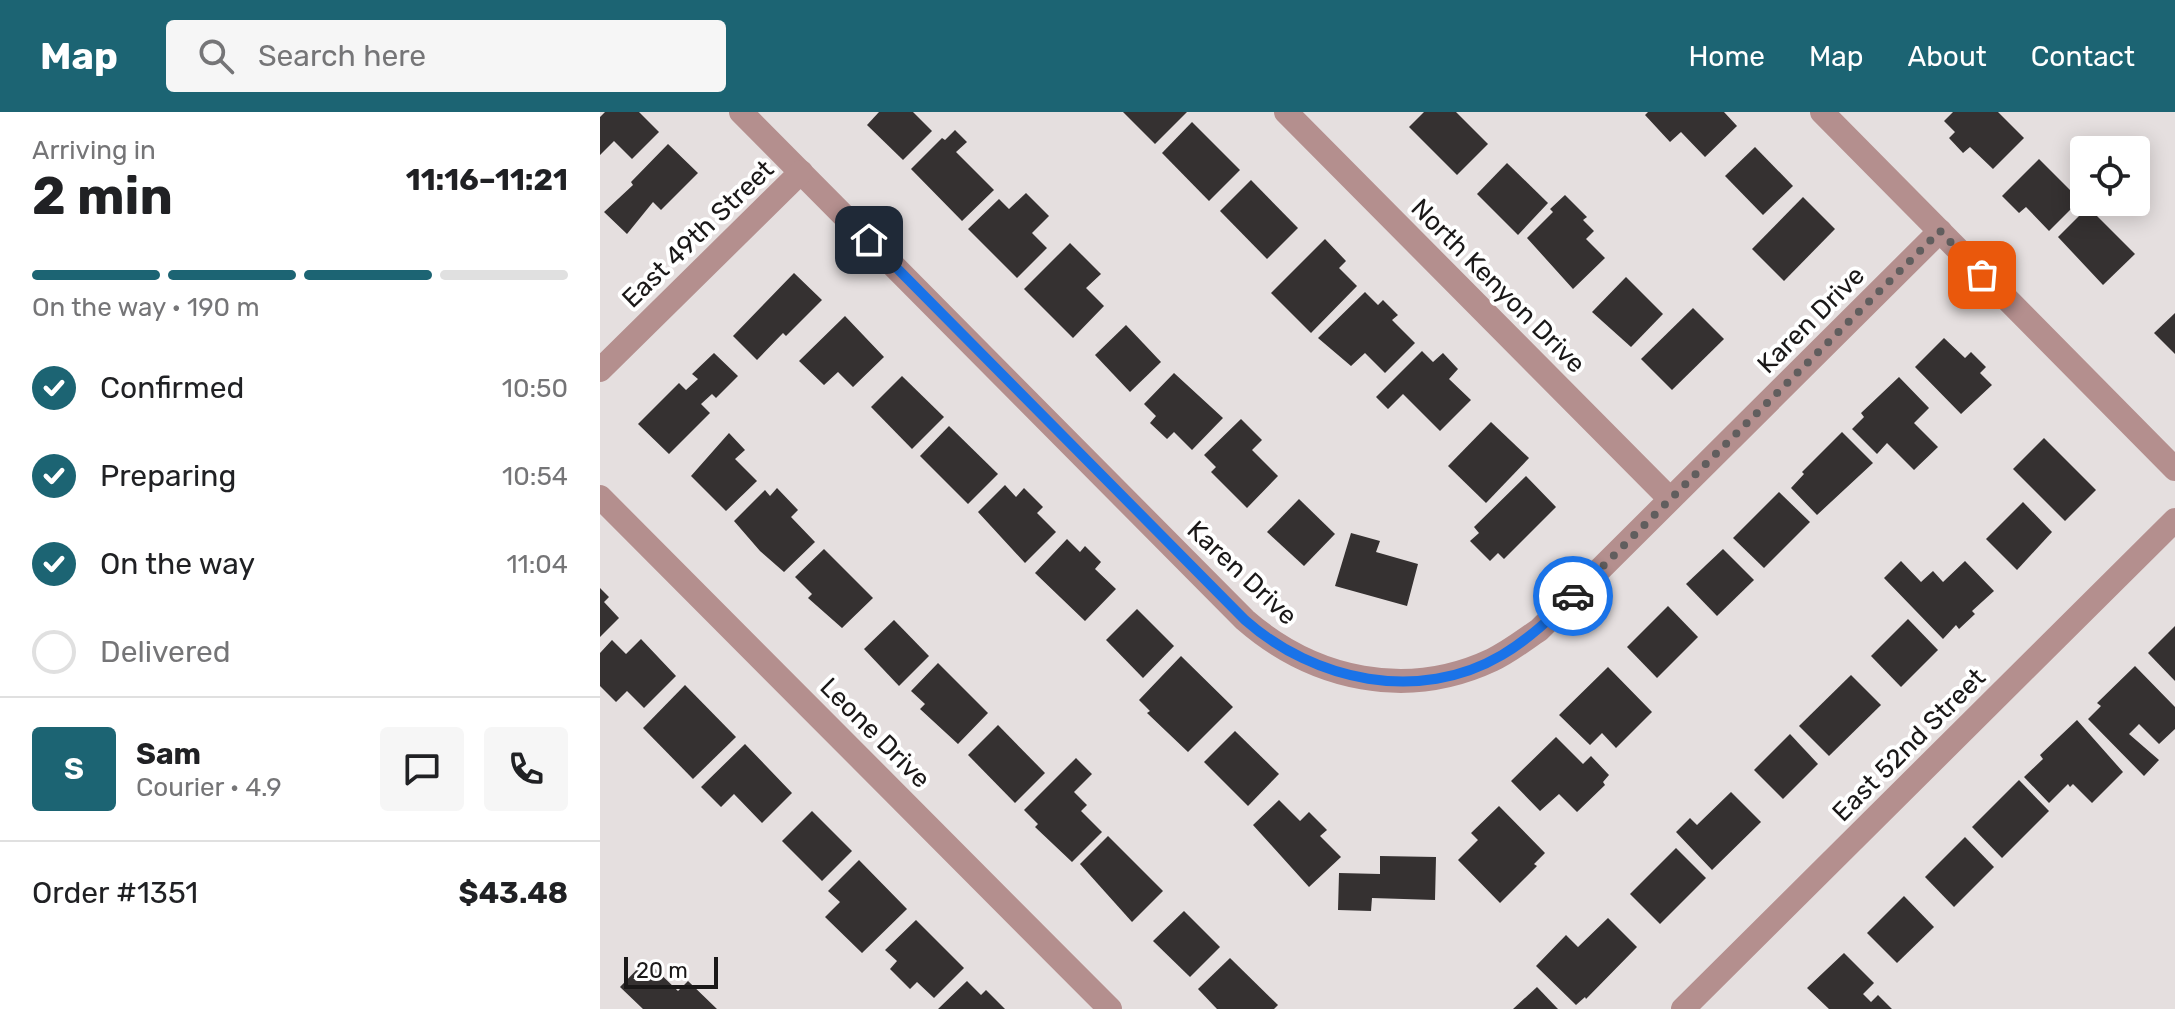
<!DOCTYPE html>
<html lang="en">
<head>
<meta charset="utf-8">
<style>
  :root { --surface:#fff; --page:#f6f6f6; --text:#202124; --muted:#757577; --line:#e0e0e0; --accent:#1c6473 }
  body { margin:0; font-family:Rubik,sans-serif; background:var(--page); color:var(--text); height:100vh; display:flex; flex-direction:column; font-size:30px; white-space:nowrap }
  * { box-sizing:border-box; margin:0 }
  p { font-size:26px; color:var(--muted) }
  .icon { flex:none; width:44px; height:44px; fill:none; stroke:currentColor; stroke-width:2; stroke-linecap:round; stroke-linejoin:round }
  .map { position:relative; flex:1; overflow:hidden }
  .sheet { display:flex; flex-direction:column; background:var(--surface); width:600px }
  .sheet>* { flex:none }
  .controls { position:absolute; left:1470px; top:24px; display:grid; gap:16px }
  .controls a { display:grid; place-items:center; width:80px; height:80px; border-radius:8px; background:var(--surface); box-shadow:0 4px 20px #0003; font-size:40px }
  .scale { position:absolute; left:24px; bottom:20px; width:94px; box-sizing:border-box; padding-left:8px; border:4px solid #1a1818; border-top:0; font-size:22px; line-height:28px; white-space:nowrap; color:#1a1818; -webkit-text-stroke:6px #fff; paint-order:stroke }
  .pin { position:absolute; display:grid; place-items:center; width:68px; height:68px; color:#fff; margin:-34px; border-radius:16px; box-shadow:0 4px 12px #0006 }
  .courier { position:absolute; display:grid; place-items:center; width:80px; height:80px; margin:-40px; border:6px solid #1a73e8; border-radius:50%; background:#fff; color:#222; box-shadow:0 2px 10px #0007 }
  .overview em { font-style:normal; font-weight:700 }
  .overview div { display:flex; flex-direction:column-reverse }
  .overview { display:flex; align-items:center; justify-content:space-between; height:136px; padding:0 32px }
  h1 { font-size:52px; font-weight:700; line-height:60px }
  .bar { display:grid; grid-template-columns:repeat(4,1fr); gap:12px 8px; align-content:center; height:96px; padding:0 32px }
  .bar i { height:10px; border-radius:6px; background:var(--line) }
  .bar .selected { background:var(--accent) }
  .bar p { grid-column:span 4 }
  .line { display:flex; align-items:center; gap:20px; padding:0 32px; border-top:2px solid var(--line) }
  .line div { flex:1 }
  .round { display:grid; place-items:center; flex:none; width:84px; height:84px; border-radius:8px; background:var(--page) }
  ol { padding:0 32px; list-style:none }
  li { display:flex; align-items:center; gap:24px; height:88px }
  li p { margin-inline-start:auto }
  li .icon { padding:8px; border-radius:50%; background:var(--accent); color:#fff; stroke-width:4 }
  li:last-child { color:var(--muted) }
  li i { width:44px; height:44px; border:4px solid var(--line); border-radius:50% }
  header { display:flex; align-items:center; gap:48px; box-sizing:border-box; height:112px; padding:0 40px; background:var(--accent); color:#fff }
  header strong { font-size:38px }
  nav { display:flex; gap:44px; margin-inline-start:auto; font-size:28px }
  .search { width:560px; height:72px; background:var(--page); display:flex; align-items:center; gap:20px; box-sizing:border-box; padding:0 28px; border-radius:8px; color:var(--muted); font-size:30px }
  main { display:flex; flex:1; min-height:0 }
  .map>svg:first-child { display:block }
  .building { fill:#353131 }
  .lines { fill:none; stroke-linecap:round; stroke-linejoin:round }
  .street { stroke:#b48f8e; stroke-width:24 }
  .done { stroke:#615e5e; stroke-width:8; stroke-dasharray:0 14.4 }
  .route { stroke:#1a73e8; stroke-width:10 }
  .labels { text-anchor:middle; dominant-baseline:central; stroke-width:8; stroke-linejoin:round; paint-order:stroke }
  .street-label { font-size:26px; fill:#1a1818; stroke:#fff }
</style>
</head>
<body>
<header>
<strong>Map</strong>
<div class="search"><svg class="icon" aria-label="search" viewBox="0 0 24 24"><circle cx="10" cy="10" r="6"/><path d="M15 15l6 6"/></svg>Search here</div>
<nav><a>Home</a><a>Map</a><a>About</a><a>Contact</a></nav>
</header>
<main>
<section class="sheet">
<div class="overview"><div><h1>2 min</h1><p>Arriving in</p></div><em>11:16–11:21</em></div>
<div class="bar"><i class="selected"></i><i class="selected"></i><i class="selected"></i><i></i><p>On the way · 190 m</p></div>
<ol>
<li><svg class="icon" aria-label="check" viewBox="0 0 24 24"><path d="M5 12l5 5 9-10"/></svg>Confirmed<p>10:50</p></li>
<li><svg class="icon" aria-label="check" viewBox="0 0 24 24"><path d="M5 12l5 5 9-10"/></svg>Preparing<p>10:54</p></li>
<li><svg class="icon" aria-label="check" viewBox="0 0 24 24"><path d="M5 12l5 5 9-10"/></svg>On the way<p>11:04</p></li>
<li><i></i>Delivered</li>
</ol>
<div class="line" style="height:144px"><b class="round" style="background:var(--accent);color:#fff">S</b><div><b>Sam</b><p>Courier · 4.9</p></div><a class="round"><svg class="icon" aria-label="chat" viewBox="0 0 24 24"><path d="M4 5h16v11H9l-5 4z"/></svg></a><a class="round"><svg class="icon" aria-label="phone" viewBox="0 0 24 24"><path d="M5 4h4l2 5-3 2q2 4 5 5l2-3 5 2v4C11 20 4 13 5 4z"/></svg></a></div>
<div class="line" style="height:104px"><div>Order #1351</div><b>$43.48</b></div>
</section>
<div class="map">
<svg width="1575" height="897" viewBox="0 0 1575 897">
  <rect width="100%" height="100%" fill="#e5dfdf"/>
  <!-- building -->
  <g class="building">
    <path d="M5,0H39L59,20L32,47L14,29L0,43V5Z"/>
    <path d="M279,0H313L332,19L303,48L267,13Z"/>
    <path d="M523,0H587L555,32Z"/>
    <path d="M824,0H856L888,32L857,63L809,15Z"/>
    <path d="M1048,0H1124L1137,14L1105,45L1081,20L1070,30L1045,3Z"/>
    <path d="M1353,0H1398L1424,26L1393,57L1370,35L1363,41L1349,26L1355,20L1344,9Z"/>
    <path d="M592,10L640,58L609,89L562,41Z"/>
    <path d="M355,18L367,30L356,40L394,78L362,109L311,57L342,26L345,28Z"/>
    <path d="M68,32L98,61L61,98L53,90L27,122L4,100L33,73L31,70Z"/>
    <path d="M1155,35L1193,74L1163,103L1125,64Z"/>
    <path d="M1439,47L1480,88L1449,119L1426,95L1419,101L1402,84Z"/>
    <path d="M907,51L948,91L918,123L877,82Z"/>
    <path d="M651,68L698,116L667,147L620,99Z"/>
    <path d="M426,81L449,104L432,121L447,136L417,166L368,117L399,87L409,97Z"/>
    <path d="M965,83L987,105L983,108L994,119L986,127L1005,146L973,177L927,126L953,100L950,97Z"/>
    <path d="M1203,85L1235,117L1184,169L1152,137Z"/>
    <path d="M1488,95L1535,142L1503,173L1458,125Z"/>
    <path d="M725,127L746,149L739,156L757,174L711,221L671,181Z"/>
    <path d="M470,131L501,162L486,176L504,194L473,226L424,177Z"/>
    <path d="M194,161L222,188L186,224L183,221L157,248L133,224Z"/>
    <path d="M1026,165L1063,202L1031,235L992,200Z"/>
    <path d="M765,180L778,193L783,188L798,203L792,208L815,231L785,261L765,241L751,254L718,226Z"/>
    <path d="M1093,196L1124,227L1072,278L1041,247Z"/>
    <path d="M1575,201V242L1554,221Z"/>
    <path d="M245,204L284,245L253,275L238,260L224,273L199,249Z"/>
    <path d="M526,213L561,250L530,280L495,243Z"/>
    <path d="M1344,226L1365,246L1371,240L1386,255L1380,261L1392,273L1361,302L1315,255Z"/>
    <path d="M822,239L833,250L843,241L858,257L849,267L871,288L840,319L803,282L788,297L776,285Z"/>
    <path d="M114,241L138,264L116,286L112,282L101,292L110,301L69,342L38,312L79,271L86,278L98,267L92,262Z"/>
    <path d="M574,261L623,306L592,338L574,320L567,327L550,311L556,304L544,292Z"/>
    <path d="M302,264L344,305L312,337L271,295Z"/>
    <path d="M1299,265L1329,296L1314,311L1338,335L1314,358L1287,331L1277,342L1252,317L1264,305L1261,301Z"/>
    <path d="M641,307L662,328L652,338L678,364L647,396L611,360L616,355L604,343Z"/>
    <path d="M891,310L929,346L886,391L848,354Z"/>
    <path d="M349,314L398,362L368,392L320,344Z"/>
    <path d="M1242,320L1273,351L1217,403L1191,376L1204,362L1202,360Z"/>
    <path d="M129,321L145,338L135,347L157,369L126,399L91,364Z"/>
    <path d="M1444,326L1496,378L1465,409L1413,357Z"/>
    <path d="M926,364L956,395L904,447L898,441L890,449L870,429L879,421L874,415Z"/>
    <path d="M405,373L416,385L424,376L443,395L437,401L456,420L425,451L378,400Z"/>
    <path d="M177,376L198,398L191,405L215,430L184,460L160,439L134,409L165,378L170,384Z"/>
    <path d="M1179,380L1210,410L1164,456L1133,426Z"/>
    <path d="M699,387L735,422L704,454L667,420Z"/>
    <path d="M1423,390L1452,420L1417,458L1386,427Z"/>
    <path d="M751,421L780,429L776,440L818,452L807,494L735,474Z"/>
    <path d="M467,427L480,440L485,434L501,450L495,457L516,477L485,509L435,461Z"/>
    <path d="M224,437L273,486L242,516L208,486L212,482L195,465Z"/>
    <path d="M1123,437L1154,468L1117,504L1086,472Z"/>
    <path d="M1301,449L1321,470L1333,459L1343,470L1365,449L1394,479L1372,499L1375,502L1359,517L1356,513L1343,527L1284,466Z"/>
    <path d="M0,476L9,485L4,490L19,506L0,525Z"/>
    <path d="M1068,494L1098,525L1057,566L1027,535Z"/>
    <path d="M537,497L574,534L543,566L506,528Z"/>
    <path d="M1308,507L1338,538L1301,575L1271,544Z"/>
    <path d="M294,508L329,544L299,574L264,537Z"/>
    <path d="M1575,514V569L1548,541Z"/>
    <path d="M41,527L76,564L44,596L27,579L16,590L0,574V541L12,528L26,542Z"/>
    <path d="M581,544L633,595L588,640L547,601L550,599L539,588Z"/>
    <path d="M338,551L388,601L358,632L320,597L325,592L311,579Z"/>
    <path d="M1535,554L1575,595V617L1559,632L1539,612L1529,622L1559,648L1544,664L1488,607L1501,594L1497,591Z"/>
    <path d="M1008,555L1052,600L1016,636L1002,621L990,633L959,603Z"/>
    <path d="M1251,563L1281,593L1229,644L1199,614Z"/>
    <path d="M85,573L136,625L93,667L43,616Z"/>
    <path d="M1477,608L1523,660L1492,691L1473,672L1470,675L1468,672L1449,691L1424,665L1443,647L1440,643Z"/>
    <path d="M398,613L445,661L415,691L368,643Z"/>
    <path d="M635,619L679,662L648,694L604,650Z"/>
    <path d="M1190,622L1218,652L1183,687L1154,658Z"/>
    <path d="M956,625L983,652L991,644L1009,663L1003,670L1005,673L977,700L959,682L940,699L911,669Z"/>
    <path d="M145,632L192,681L162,711L134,682L121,695L101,675Z"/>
    <path d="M476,646L492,662L474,680L487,693L481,699L502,720L472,750L435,715L438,712L424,698Z"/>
    <path d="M1419,668L1449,699L1402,746L1372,715Z"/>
    <path d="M1131,680L1161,710L1112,758L1076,720L1090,706L1097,713Z"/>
    <path d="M679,688L700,709L709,700L727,718L720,724L741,745L709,775L653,713Z"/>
    <path d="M899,694L945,741L934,752L937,754L900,791L858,748L878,728L871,721Z"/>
    <path d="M212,699L252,739L222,769L182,729Z"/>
    <path d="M508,724L563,779L532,810L480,752Z"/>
    <path d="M1365,725L1394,755L1354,795L1325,765Z"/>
    <path d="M1076,736L1106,766L1060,812L1030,782Z"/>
    <path d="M780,744L836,745L835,788L772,786L771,799L738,798L739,761L780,762Z"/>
    <path d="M259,748L307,797L262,841L225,805L240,790L228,779Z"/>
    <path d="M1304,784L1334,815L1297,851L1267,821Z"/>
    <path d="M584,799L620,835L590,865L553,829Z"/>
    <path d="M1008,806L1037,835L986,887L985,885L976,893L936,854L966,823L978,835Z"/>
    <path d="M316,808L364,856L334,886L317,870L310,877L290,857L297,849L285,838Z"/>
    <path d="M1244,841L1274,871L1263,882L1271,890L1278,883L1292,897H1229L1207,876Z"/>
    <path d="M630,846L678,893L674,897H617L598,877Z"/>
    <path d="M46,848L78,879L88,869L117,897H43L20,875Z"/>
    <path d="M367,869L381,883L386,878L405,897H338Z"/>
    <path d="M937,875L958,897H913Z"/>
  </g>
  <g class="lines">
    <!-- street -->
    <g class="street">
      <path d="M141,0L645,508C714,568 807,588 892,548C909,540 924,528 939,518L1340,119"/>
      <path d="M686,0L1070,387"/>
      <path d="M1222,0L1575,357"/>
      <path d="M0,258L201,60"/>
      <path d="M0,385L510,897"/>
      <path d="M1083,897L1575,408"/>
    </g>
  </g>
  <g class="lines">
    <!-- done -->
    <path class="done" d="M973,484L1340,119L1382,163"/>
    <!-- route -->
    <path class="route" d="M269,128L645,508C714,569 819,592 902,543C929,527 951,506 973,484"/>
  </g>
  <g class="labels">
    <!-- street labels -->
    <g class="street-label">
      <text transform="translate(98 122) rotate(-44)">East 49th Street</text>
      <text transform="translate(898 174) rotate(45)">North Kenyon Drive</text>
      <text transform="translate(1211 208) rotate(-45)">Karen Drive</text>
      <text transform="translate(642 461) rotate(43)">Karen Drive</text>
      <text transform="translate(275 621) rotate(45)">Leone Drive</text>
      <text transform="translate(1309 633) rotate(-45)">East 52nd Street</text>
    </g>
  </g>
</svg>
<div class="controls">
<a><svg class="icon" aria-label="locate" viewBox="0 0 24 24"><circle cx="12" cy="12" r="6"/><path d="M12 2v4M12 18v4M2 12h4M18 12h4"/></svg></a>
</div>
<div class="scale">20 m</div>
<div class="pin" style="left:1382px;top:163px;background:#ea580c"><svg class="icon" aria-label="bag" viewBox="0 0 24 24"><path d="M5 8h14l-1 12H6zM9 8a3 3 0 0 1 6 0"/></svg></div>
<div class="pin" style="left:269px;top:128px;background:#1f2937"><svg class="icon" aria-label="home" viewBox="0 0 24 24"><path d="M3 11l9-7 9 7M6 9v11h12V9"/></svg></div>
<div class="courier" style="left:973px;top:484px"><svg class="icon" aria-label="car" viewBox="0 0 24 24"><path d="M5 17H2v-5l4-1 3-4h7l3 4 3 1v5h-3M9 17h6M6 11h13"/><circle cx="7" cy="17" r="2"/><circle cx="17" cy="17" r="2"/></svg></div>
</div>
</main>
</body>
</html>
